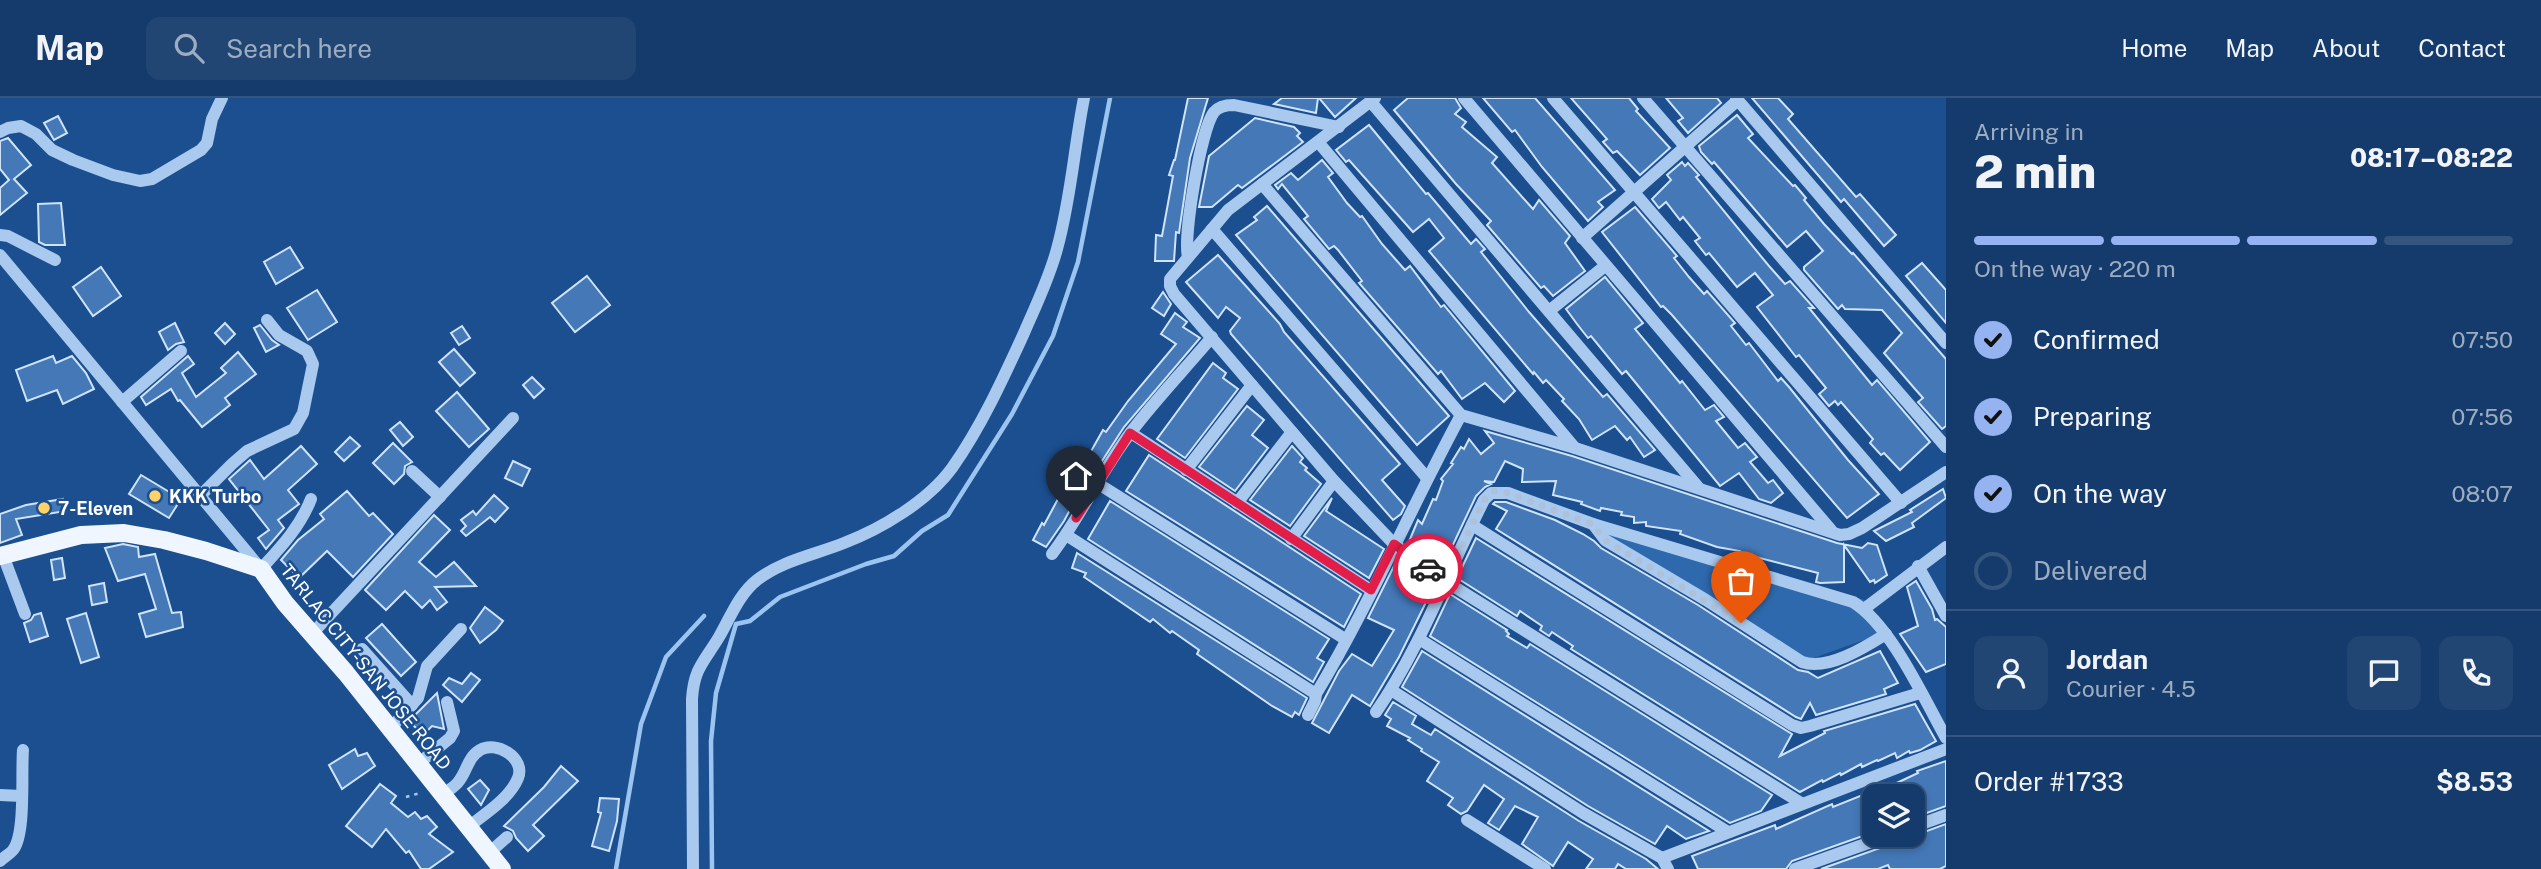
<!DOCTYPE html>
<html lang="en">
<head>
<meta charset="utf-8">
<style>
  :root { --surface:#143b6b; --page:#214673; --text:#f1f3f6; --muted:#9dadc1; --line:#33557e; --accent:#95b2f1 }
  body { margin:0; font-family:"Public Sans",sans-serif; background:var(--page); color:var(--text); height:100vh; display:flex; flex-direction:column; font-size:26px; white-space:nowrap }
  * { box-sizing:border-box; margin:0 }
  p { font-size:23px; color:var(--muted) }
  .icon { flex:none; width:38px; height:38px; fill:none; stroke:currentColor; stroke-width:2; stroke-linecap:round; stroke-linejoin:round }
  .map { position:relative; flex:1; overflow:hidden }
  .details { display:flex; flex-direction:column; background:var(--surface); width:595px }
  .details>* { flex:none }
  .buttons { position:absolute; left:1862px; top:686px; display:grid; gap:14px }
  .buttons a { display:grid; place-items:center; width:63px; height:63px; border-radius:14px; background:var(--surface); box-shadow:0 4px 10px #0003,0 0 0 2px var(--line); font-size:35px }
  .pin { position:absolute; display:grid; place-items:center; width:60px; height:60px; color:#fff; margin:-72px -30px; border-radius:50% 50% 50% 0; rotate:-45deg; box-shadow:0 0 7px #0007 }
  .pin .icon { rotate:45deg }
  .courier { position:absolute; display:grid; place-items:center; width:70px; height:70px; margin:-35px; border:5px solid #e11d48; border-radius:50%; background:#fff; color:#222; box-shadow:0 2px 9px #0007 }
  .summary em { font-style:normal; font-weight:800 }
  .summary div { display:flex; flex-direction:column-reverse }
  .summary { display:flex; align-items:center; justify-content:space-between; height:119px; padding:0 28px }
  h1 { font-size:46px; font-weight:800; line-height:52px }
  .bar { display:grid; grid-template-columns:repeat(4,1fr); gap:10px 7px; align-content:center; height:84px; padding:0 28px }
  .bar i { height:9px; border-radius:5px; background:var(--line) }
  .bar .on { background:var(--accent) }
  .bar p { grid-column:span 4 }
  .line { display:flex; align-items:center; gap:18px; padding:0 28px; border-top:2px solid var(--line) }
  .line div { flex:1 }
  .round { display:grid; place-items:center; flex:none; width:74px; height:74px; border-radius:14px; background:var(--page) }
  ol { padding:0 28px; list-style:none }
  li { display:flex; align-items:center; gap:21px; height:77px }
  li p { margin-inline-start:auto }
  li .icon { padding:7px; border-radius:50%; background:var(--accent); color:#111; stroke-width:4 }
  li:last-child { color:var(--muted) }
  li i { width:38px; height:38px; border:4px solid var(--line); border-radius:50% }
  header { display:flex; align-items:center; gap:42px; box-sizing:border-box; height:98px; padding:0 35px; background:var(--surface); border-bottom:2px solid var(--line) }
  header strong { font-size:33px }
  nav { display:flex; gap:38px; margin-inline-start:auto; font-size:24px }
  .search { width:490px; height:63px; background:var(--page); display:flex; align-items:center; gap:18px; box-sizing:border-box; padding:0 24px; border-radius:14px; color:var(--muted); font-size:26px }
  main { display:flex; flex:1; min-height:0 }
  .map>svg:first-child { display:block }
  .green { fill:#2e69ad }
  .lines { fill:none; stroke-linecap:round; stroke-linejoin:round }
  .stream { stroke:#9cc4f0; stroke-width:4.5 }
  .building { fill:#4478b7; stroke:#cfe3fa; stroke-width:2 }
  .path { stroke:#a9c9ee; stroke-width:2.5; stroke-dasharray:3.5 5; stroke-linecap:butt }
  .minor { stroke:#a9c9ee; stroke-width:12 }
  .major { stroke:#f0f6ff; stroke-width:18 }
  .done { stroke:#afc1d8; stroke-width:7; stroke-dasharray:0 12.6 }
  .route { stroke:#e11d48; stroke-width:9 }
  .poi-dot { fill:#ffd166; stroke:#1b4f8f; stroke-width:2.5 }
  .labels { text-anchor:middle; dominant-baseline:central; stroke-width:5; stroke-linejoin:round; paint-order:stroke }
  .poi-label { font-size:18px; font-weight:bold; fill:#fff; stroke:#1b4f8f; text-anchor:start }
  .street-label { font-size:18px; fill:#fff; stroke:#1b4f8f }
</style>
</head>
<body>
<header>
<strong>Map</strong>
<div class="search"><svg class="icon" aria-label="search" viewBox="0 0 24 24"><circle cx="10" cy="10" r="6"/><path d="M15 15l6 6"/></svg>Search here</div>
<nav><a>Home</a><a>Map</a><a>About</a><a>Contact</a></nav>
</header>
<main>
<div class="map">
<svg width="1946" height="771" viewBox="0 0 1946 771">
  <rect width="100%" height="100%" fill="#1b4f8f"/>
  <!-- green -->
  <path class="green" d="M1575,419L1868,503L1884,535L1802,564Z"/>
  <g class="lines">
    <!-- stream -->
    <g class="stream">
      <path d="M616,771L641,626L666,559L704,518"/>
      <path d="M712,771L711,643L716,595L736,526L750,523L780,499L866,466L894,458L922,433L948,417L1012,316L1053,238L1078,164L1110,0"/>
    </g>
  </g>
  <!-- building -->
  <g class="building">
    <path d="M1188,0H1208L1190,60L1179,135L1176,134L1174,163H1155L1156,137L1162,138L1173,78L1169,77L1174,62H1175Z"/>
    <path d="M1282,0H1318L1316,15L1274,6Z"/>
    <path d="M1319,0H1356L1335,19Z"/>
    <path d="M1408,0H1455L1461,10L1455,16L1466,24L1462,29L1497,59L1492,65L1533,111L1539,102L1570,138L1565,145L1585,173L1553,198L1544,188L1541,190L1487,127L1491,123L1456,86L1394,12Z"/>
    <path d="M1483,0H1535L1615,92L1598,104L1603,109L1588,123L1542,69L1515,32L1512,34Z"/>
    <path d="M1571,0H1629L1638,11L1636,13L1670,50L1640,77L1617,53L1613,55L1603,44L1607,41Z"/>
    <path d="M1666,0H1717L1721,5L1688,35L1678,23L1683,20Z"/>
    <path d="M1752,0H1778L1793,16L1788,21L1856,99L1860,96L1896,137L1884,148L1844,101L1841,104Z"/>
    <path d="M1737,17L1753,36L1748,40L1793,88L1795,87L1806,100L1804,102L1824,126L1852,156L1853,155L1946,261V328L1942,331L1918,304L1923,300L1915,291L1884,255L1902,235L1882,212L1845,211L1842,207L1838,211L1804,172V169L1823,153L1806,133L1787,149L1714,64L1712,66L1701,54L1699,48Z"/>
    <path d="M58,18L67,35L54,42L44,25Z"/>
    <path d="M1255,20L1294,29L1300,35L1297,38L1303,44L1242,90L1238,87L1212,109H1199L1209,58Z"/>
    <path d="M1369,27L1426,96L1428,95L1471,146L1476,141L1485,151L1481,154L1529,214L1603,299L1607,296L1655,352L1644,359L1630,339L1627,342L1615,328L1592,342L1579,321L1562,303L1564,301L1546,282L1543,285L1534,274L1533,276L1429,153L1444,140L1429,121L1413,134L1349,62L1346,64L1336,52Z"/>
    <path d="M8,40L31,67L14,81L27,95L0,117V90L9,82L0,71V43Z"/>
    <path d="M1322,62L1333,75L1328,79L1347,105L1360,119L1362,118L1382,146L1405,172L1410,168L1441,209L1444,207L1515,293L1504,304L1485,285L1462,301L1441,273L1438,276L1359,185L1362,183L1338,152L1334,148L1329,151L1304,121L1308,118L1282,86L1278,91L1275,87L1291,75L1298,82Z"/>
    <path d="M1682,64L1685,68L1688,65L1699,77L1696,79L1769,168L1785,186L1790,183L1814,210H1809L1872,287L1877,282L1930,344L1900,372L1884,355L1881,357L1870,345L1873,341L1841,304L1838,307L1835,303L1829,308L1819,296L1826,290L1799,257L1796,259L1757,209L1773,197L1755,175L1737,189L1709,155L1706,157L1695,143L1700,140L1683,119L1680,122L1666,104L1659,110L1652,101L1671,82L1667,77Z"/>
    <path d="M61,105L65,147H45L39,144L38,106Z"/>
    <path d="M1267,108L1449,318L1417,347L1236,137L1257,122L1254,119Z"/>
    <path d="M1635,109L1677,158L1674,160L1689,179L1704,196L1707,193L1735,225L1731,228L1746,247L1749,245L1778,283L1781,280L1789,289L1848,362L1879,396L1847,420L1672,217L1663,208L1661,209L1602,134Z"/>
    <path d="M290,149L303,170L276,186L264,164Z"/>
    <path d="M1218,157L1280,226L1284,234L1400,366L1382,382L1405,408L1401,416L1393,422L1231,236L1230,233L1240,220L1226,209L1218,220L1186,184Z"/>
    <path d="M1922,165L1946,192V225L1906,178Z"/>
    <path d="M101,169L121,198L93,218L73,189Z"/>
    <path d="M587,178L610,207L575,234L552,205Z"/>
    <path d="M1605,179L1643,225L1635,231L1680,285L1682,283L1705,312L1714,307L1724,319L1716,323L1738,350L1745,345L1757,359L1750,364L1768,385L1773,382L1783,395L1771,405L1759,401L1739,375L1720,388L1626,273L1622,276L1591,238L1588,240L1577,226L1566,211Z"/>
    <path d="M317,192L337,224L308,242L287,210Z"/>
    <path d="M1163,194L1171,206L1164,218L1152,210Z"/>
    <path d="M1175,215L1187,224L1183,229L1200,240L1124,329L1082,394L1080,393L1064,423L1046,449L1033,442L1042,425L1044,427L1066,386L1085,364L1103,332L1106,334L1128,303L1176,246L1161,236Z"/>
    <path d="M175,225L184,244L176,246L168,252L159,234Z"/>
    <path d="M225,225L235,236L225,246L215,235Z"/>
    <path d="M260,227L272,242L279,247L266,254L254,230Z"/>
    <path d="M462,228L470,240L459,247L451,235Z"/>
    <path d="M454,251L475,275L460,288L439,264Z"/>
    <path d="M238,254L256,276L225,300L230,307L202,329L180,302L178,303L171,291L146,307L141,299L188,258L194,266L182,275L196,299L226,275L221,270Z"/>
    <path d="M53,258L56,265L72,258L86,275L94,291L63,306L57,292L27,303L16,272Z"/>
    <path d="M1213,265L1226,275L1223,280L1238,291L1185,360L1157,341Z"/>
    <path d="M532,279L544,291L534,300L523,287Z"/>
    <path d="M457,294L489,331L469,349L436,313Z"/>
    <path d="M1247,308L1264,322L1252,337L1268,350L1235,393L1199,369Z"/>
    <path d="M400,324L413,339L403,348L390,332Z"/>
    <path d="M1485,333L1572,358L1837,445L1862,450L1868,445L1877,447L1887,477L1875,485L1874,482L1870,484L1844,447V484L1820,485L1816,484L1818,475L1752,458H1740V453L1717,449L1680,436L1681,433L1646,428V424L1634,425V419L1621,417L1622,414L1601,410L1600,413L1581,406L1582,404L1553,397L1556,383L1522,384L1523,371L1505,363L1494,384L1484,383L1491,386L1485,389L1476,398L1442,470L1408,446L1418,422L1422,426L1433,401L1436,402L1443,383L1441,381L1453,366L1451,365L1461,349L1464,351L1469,341L1481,356L1494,345Z"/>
    <path d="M350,339L360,348L344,363L335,354Z"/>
    <path d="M393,345L412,364L405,368L404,376L394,386L373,365Z"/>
    <path d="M301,348L317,366L288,392L299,406L278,422L284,430L266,451L258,440L269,432L229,381L250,362L264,381Z"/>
    <path d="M1292,348L1303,360L1300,364L1307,370L1305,372L1321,386L1290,428L1250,402Z"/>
    <path d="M1149,357L1361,496L1344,529L1126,393Z"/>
    <path d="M513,363L530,371L522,388L505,380Z"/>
    <path d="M141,377L181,401L169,420L129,396Z"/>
    <path d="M1943,391L1946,400L1912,425L1914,429L1886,443L1874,433L1912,414L1910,412Z"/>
    <path d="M347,393L369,418L373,415L393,436L353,479L327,453L299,480L281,462L298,442L324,421L320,416Z"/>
    <path d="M494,397L508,410L495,424L490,419L466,438L461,433L466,428L461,422L473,413L476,417Z"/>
    <path d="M1332,400L1326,413L1384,451L1369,480L1304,438Z"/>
    <path d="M63,401L66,413L16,421L22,437L0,445V416L26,407Z"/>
    <path d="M1110,403L1329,541L1317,560L1324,564L1313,584L1088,441Z"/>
    <path d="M1495,404H1506L1555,422L1583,436L1594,443L1601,450L1698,507L1798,572L1808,574L1818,580L1880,553L1898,585L1884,591L1886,596L1816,617L1810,605L1801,621L1796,619L1496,431L1507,413L1493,406Z"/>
    <path d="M434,417L450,432L419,464L436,479L454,464L476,488L435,489L447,504L437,512L430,502L422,510L405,493L386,512L365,492Z"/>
    <path d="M1476,440L1792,636L1780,658L1825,635L1824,633L1915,606L1936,643L1920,652L1910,655L1909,653L1897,660L1895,655L1878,663L1877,662L1862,669L1861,666L1841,677L1840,675L1823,684L1822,682L1800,694L1571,551L1573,548L1552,534L1549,538L1540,532L1542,528L1520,513L1517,518L1457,480Z"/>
    <path d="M123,446L138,449L139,459L155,456L172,515L181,514L183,529L146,539L139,516L156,511L145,476L118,483L105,450Z"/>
    <path d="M1077,455L1307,600L1299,617L1295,614L1292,619L1272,608L1197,556L1199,552L1172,533L1170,535L1153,521L1150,524L1084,479L1086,475L1072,470Z"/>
    <path d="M62,460L65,480L54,482L51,462Z"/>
    <path d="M1398,460L1435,486L1399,559L1370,608L1352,597L1329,635L1312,625L1339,573L1352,556L1372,568L1394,532L1368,520Z"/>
    <path d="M1916,483L1932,511L1935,522L1937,521L1946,529V566L1926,574L1900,536L1918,528L1907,489Z"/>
    <path d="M104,485L107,504L92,507L89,488Z"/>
    <path d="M1450,496L1507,532L1506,533L1509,536L1507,538L1527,550L1530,546L1772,697L1761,713L1730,725L1430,538Z"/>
    <path d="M485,509L503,523L496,532L480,545L470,530Z"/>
    <path d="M41,515L48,538L30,544L24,525L31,522L34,517Z"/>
    <path d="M86,515L99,559L81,565L67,521Z"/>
    <path d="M382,526L416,564L401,578L366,540Z"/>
    <path d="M1422,553L1709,733L1686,741L1667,728L1655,746L1588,708L1402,589Z"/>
    <path d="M471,575L480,582L462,604L443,587L449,580L462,586Z"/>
    <path d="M437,595L444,631L432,628L423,637L409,623Z"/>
    <path d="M1393,604L1416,618L1412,626L1431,637L1435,631L1579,723L1646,761L1658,771H1626L1618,766L1615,771H1586L1593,761L1568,744L1553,768L1522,746L1538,719L1515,708L1499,732L1488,725L1504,701L1484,687L1467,713L1461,716L1448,707L1453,700L1427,683L1439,664L1421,653L1422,651L1408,642L1410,640L1387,628L1391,621L1385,617Z"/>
    <path d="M355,651L358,658L367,655L375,668L342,691L329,667Z"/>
    <path d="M1946,663V708L1913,720V698H1872L1874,702V734L1792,763L1786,771H1698L1692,758L1775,727L1776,731L1832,706L1833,709L1870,694L1871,697L1918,675L1917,673Z"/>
    <path d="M561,668L578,683L533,727L544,738L528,753L516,740L513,733L504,728L544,689Z"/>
    <path d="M480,682L489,692L481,707L468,691Z"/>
    <path d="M380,686L396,698L391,705L408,719L415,714L421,721L427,718L437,729L429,736L453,754L429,771H421L409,753L406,755L386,731L372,749L346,728Z"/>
    <path d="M600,700L619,701L617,723L609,753L592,748L601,715L598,714Z"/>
    <path d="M1946,726V768L1940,771H1890L1888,767L1878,771H1821L1894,745L1910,737H1916Z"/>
  </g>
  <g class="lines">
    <!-- path -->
    <path class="path" d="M406,699L420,695"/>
    <!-- minor -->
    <g class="minor">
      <path d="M1375,0L1228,112L1170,181V188L1174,196L1334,383L1394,446L1445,483L1801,705"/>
      <path d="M1464,0L1831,432"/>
      <path d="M1553,0L1901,405"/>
      <path d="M1643,0L1946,349"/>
      <path d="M1736,0L1946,245"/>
      <path d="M1371,4L1698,389"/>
      <path d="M0,34L8,30L21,28L36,36L52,52L73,62L113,77L140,83L152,81L201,52L207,45L212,21L222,0"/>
      <path d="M1319,45L1575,350"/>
      <path d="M1262,86L1461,317L1575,350L1840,437L1849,436L1862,430L1946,374"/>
      <path d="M1212,131L1427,380"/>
      <path d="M0,137L8,138L55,162"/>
      <path d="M1582,140L1738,2"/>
      <path d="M0,157L261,471C281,449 300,429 311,401"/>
      <path d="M1188,159C1183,138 1201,31 1214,14C1219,8 1226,7 1234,7L1339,29"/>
      <path d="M1549,213L1605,168"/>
      <path d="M122,304L181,253"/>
      <path d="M1131,335L1371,492"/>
      <path d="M1186,372L1252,287"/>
      <path d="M412,373L440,399"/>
      <path d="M1097,385L1345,541"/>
      <path d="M200,398L232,366L247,353L294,331L303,315L313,266L307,253L279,237L267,222"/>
      <path d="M1237,405L1292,334"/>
      <path d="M1593,426L1605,442L1706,502L1802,564C1827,573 1864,550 1886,536"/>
      <path d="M1472,427L1792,627L1801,630L1810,628L1920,595"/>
      <path d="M1066,437L1316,596"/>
      <path d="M1291,441L1334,383"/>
      <path d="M1052,456C1081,418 1101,373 1131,334C1156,301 1185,271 1212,239"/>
      <path d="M3,457L25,516"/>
      <path d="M1918,468L1946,518"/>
      <path d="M1864,511L1946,449"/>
      <path d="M311,537L513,320"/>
      <path d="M1419,541L1728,734"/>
      <path d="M362,551L412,607"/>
      <path d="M1391,592L1583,715L1662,760L1668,771"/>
      <path d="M1376,614C1421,549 1448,473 1484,402L1491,395H1508L1593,426L1853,504C1891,527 1924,601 1946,640"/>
      <path d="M1308,617L1315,603L1316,596C1370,506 1411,409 1461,317"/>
      <path d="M390,631L418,600L427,568L461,531"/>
      <path d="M418,666L450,640L454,633L447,604"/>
      <path d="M0,697L21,698"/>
      <path d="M443,697C448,692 455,689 459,683C467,673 468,659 480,652C496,642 526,660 518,680C510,700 485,716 468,729"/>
      <path d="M1467,722L1545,771"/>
      <path d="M1913,729L1946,717"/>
      <path d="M489,755L507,739"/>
      <path d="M1662,760L1946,651"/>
      <path d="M0,763C4,759 10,756 13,752C26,736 21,675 23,652"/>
      <path d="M693,771L692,601C694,570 704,564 719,539C730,520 739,496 757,482C783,462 814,457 844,445C881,431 928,403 952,370C981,329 1003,281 1024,235C1036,207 1049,181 1057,151C1071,101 1074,50 1084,0"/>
      <path d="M1795,771L1891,737"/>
    </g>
    <!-- major -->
    <path class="major" d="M0,458L81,437L124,435L164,442L206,453L261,471L285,505L346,575L502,771"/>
  </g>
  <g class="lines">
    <!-- done -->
    <path class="done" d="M1428,471L1445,484L1484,402L1494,393L1508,395L1592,426L1605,442L1741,525"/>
    <!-- route -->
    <path class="route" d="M1076,420L1130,335L1371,492L1394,446L1428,471"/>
  </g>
  <!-- markers -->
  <g class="poi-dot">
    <circle cx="155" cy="398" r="7"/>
    <circle cx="44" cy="410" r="7"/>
  </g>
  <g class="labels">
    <!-- poi labels -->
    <g class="poi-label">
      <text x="169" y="398">KKK Turbo</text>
      <text x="58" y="410">7-Eleven</text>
    </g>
    <!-- street labels -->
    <g class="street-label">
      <text transform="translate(366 569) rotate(51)">TARLAC CITY-SAN JOSE ROAD</text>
    </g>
  </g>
</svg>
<div class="buttons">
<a><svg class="icon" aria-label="layers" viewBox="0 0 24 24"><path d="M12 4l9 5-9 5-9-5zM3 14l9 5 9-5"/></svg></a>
</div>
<div class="pin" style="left:1741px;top:525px;background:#ea580c"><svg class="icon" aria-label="bag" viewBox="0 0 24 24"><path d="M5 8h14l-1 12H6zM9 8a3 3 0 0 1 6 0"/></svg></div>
<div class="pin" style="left:1076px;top:420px;background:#1f2937"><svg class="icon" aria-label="home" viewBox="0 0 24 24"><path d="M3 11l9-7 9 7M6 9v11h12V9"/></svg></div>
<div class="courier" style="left:1428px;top:471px"><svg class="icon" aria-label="car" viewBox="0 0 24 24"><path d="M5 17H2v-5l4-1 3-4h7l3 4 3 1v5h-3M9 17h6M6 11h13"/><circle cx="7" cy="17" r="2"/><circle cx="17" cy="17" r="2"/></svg></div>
</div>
<section class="details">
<div class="summary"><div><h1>2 min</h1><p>Arriving in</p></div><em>08:17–08:22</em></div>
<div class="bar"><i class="on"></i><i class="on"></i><i class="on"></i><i></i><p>On the way · 220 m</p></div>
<ol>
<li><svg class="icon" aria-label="check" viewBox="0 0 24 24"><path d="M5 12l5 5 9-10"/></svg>Confirmed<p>07:50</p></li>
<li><svg class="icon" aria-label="check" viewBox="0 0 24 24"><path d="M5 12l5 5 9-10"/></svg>Preparing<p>07:56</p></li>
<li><svg class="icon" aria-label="check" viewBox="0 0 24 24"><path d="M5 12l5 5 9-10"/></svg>On the way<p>08:07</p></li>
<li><i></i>Delivered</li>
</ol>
<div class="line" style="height:126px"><a class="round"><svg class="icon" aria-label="person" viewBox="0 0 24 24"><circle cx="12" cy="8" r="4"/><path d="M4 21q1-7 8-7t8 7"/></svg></a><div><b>Jordan</b><p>Courier · 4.5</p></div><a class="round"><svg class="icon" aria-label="chat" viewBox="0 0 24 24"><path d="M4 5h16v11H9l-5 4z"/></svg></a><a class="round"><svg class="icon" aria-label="phone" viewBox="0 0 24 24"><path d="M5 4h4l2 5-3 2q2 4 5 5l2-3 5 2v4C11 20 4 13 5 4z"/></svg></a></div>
<div class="line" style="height:91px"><div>Order #1733</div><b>$8.53</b></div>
</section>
</main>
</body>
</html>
